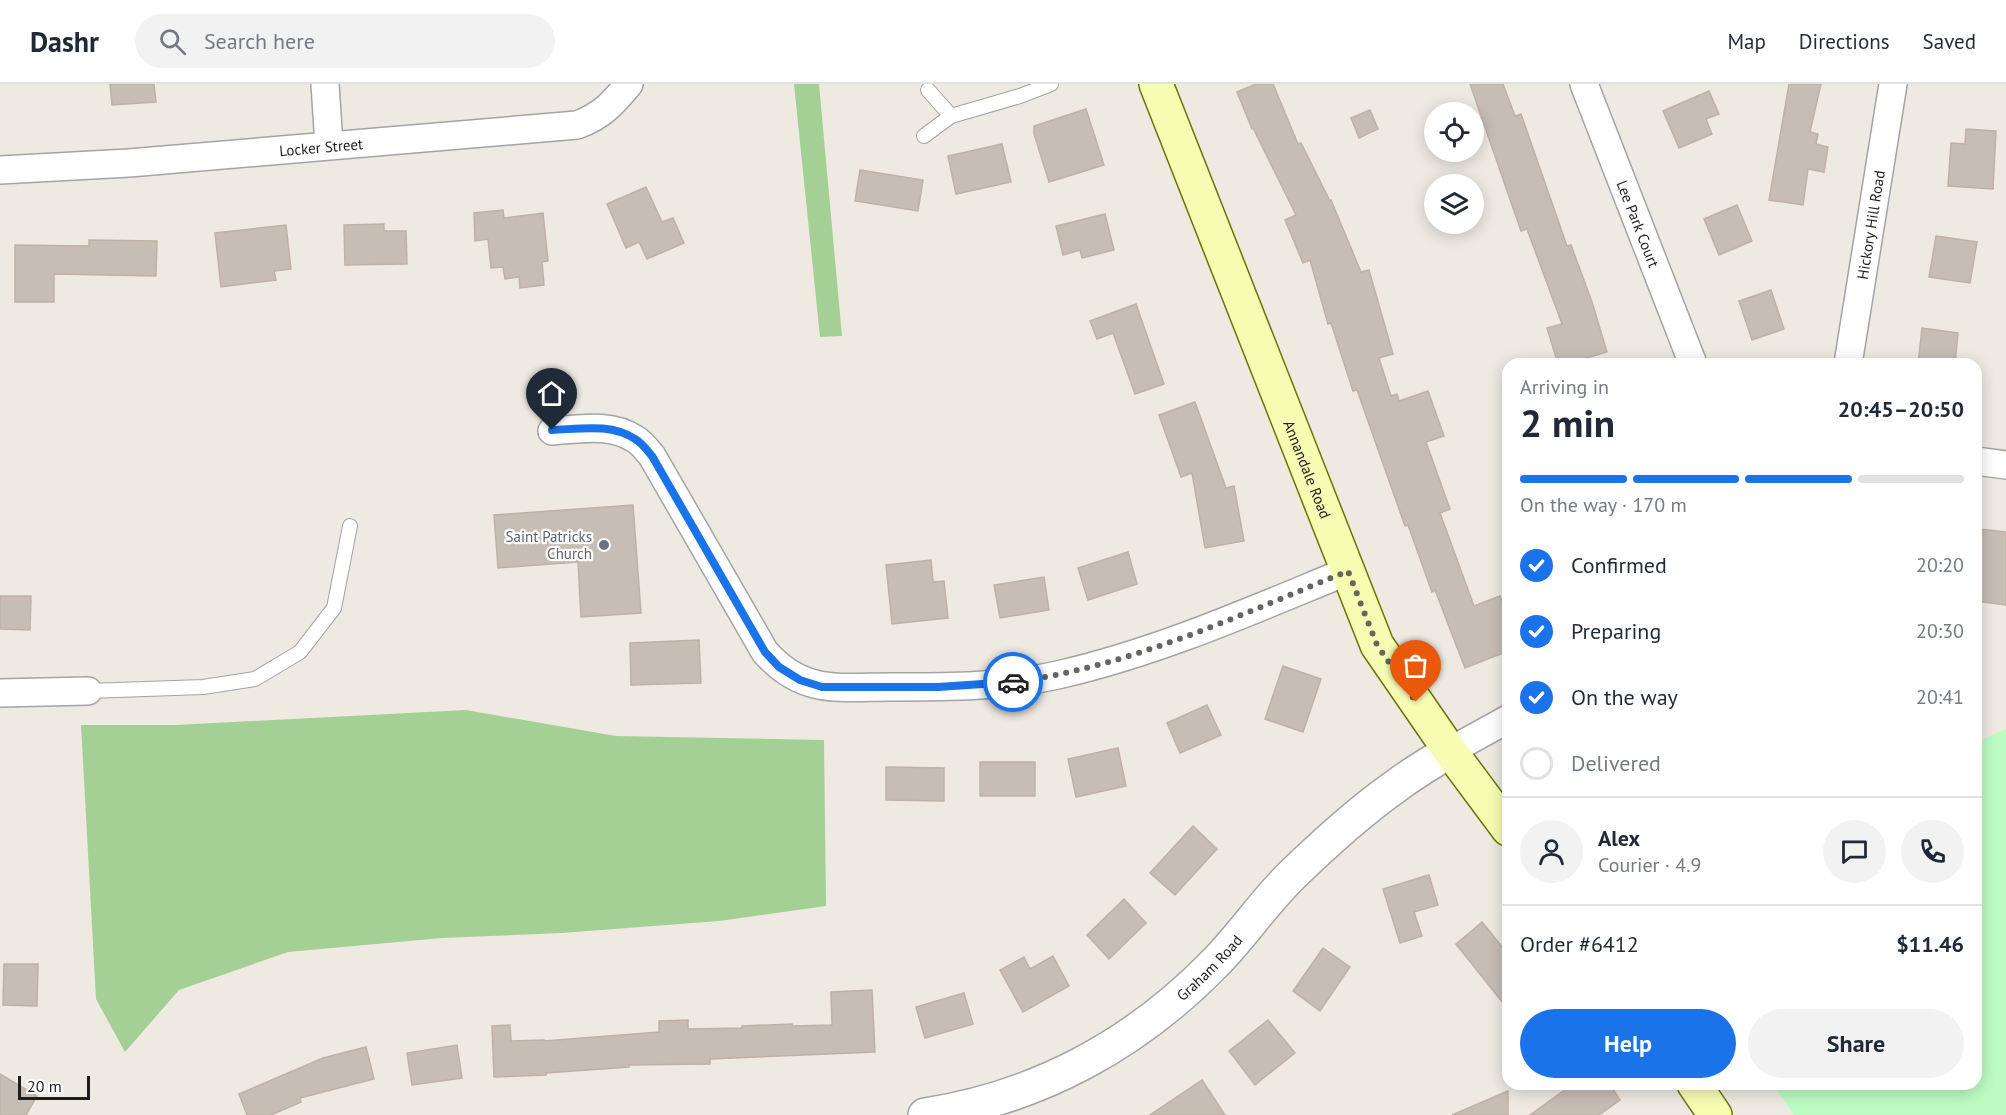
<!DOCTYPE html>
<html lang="en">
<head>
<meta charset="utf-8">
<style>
  :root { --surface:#fff; --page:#f2f2f3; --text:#1f2937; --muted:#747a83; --line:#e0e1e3; --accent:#1a73e8 }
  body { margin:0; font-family:"PT Sans",sans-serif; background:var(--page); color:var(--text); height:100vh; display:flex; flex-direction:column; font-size:22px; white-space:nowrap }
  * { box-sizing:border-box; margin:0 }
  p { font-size:20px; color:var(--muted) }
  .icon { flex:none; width:33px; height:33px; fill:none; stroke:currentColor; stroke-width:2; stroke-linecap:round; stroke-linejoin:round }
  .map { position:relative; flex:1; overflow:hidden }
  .side { position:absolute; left:1502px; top:274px; width:480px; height:732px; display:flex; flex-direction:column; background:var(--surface); border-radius:18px; box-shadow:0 3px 15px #0003 }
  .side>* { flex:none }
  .tools { position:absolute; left:1424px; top:18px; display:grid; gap:12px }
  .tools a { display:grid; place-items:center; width:60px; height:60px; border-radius:50%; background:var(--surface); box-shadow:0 3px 15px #0003; font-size:30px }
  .scale { position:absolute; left:18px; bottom:15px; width:72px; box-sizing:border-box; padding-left:6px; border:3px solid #1d1d1d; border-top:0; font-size:16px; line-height:21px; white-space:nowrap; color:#1d1d1d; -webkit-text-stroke:4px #fff; paint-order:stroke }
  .pin { position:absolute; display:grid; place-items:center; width:51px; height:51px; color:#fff; margin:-62px -26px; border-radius:50% 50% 50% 0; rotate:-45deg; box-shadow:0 0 6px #0007 }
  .pin .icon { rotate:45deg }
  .courier { position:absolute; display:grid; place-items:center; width:60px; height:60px; margin:-30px; border:4px solid #1a73e8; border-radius:50%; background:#fff; color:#222; box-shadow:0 2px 8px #0007 }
  .overview em { font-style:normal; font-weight:600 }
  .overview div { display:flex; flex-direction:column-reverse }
  .overview { display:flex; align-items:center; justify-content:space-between; height:102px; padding:0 18px }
  h1 { font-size:39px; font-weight:600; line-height:45px }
  .bar { display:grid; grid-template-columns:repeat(4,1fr); gap:9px 6px; align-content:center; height:72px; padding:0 18px }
  .bar i { height:8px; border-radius:4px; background:var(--line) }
  .bar .current { background:var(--accent) }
  .bar p { grid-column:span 4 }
  .line { display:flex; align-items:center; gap:15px; padding:0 18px; border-top:2px solid var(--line) }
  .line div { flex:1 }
  .round { display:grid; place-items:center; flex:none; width:63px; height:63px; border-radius:32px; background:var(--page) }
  ol { padding:0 18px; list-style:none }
  li { display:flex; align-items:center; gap:18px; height:66px }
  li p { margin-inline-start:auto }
  li .icon { padding:6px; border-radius:50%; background:var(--accent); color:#fff; stroke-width:4 }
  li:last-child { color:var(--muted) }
  li i { width:33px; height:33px; border:3px solid var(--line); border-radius:50% }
  .action { display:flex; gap:12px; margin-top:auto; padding:12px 18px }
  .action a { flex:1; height:69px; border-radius:36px; background:var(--accent); color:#fff; font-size:24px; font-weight:600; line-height:69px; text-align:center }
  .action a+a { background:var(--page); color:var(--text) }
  header { display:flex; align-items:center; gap:36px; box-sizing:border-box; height:84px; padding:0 30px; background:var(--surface); border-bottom:2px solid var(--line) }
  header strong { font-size:28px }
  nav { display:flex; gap:33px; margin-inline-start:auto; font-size:21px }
  .search { width:420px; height:54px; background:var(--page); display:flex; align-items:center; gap:15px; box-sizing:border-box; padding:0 21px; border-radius:33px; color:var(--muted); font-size:22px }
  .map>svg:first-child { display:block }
  .forest { fill:#a5d095 }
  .park { fill:#bcfbc2 }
  .building { fill:#c6bdb5; stroke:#c1b1a4; stroke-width:1.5 }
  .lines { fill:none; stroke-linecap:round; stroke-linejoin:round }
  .service-casing { stroke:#a4a4a4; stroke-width:16 }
  .minor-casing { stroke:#a4a4a4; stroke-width:30 }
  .tertiary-casing { stroke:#a4a4a4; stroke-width:36 }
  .secondary-casing { stroke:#687701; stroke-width:36 }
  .service { stroke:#fff; stroke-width:14 }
  .minor { stroke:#fff; stroke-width:27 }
  .tertiary { stroke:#fff; stroke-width:33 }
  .secondary { stroke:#f7fcb3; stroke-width:33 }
  .done { stroke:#666562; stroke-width:6; stroke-dasharray:0 10.8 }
  .route { stroke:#1a73e8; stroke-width:8 }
  .worship-dot { fill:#6b7280; stroke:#fff; stroke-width:2 }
  .labels { text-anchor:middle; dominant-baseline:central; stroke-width:4.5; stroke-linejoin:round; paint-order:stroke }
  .street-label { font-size:15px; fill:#1d1d1d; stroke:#fff }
  .worship-label { font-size:15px; fill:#5b616d; stroke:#fff; text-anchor:end }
</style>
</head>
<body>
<header>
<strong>Dashr</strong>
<div class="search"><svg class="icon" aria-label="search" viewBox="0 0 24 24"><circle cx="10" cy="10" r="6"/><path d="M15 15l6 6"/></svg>Search here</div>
<nav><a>Map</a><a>Directions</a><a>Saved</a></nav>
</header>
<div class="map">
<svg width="2006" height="1031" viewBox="0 0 2006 1031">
  <rect width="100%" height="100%" fill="#eeeae2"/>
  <!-- forest -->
  <g class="forest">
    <path d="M794,0H819L842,252L820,253Z"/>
    <path d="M466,626L616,652L824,656L826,822L719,837L562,849L442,854L288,868L179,906L125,968L96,915L81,641H176Z"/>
  </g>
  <!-- park -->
  <path class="park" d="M2006,645V1031H1794L1773,1001L1976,1000V658Z"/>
  <!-- building -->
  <g class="building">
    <path d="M110,0H154L156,18L112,21Z"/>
    <path d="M1256,0H1273L1298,60L1301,59L1330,117L1331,116L1361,188L1369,186L1393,270L1379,274L1391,312L1397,310L1399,317L1428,307L1444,352L1426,358L1450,425L1440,429L1474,522L1500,512L1508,532V567L1465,584L1435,506L1432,508L1408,441L1405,442L1357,306L1353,307L1331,239L1328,240L1310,176L1303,179L1285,136L1296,131L1253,44L1252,45L1237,8Z"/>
    <path d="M1470,0H1503L1515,32L1521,30L1567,162L1571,161L1592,218L1607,268L1566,280H1558L1547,244L1562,240L1527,145L1521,147Z"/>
    <path d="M1789,0H1821L1810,48L1818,50L1816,60L1828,63L1824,88L1808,85L1803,121L1769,116Z"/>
    <path d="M1709,7L1719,30L1706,35L1712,50L1679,64L1663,27Z"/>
    <path d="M1086,25L1104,81L1049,98L1034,50V42Z"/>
    <path d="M1370,26L1378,45L1359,54L1351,34Z"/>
    <path d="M1966,45L1996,47L1993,105L1948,102L1951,59L1965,60Z"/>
    <path d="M1002,60L1011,98L956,110L948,72Z"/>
    <path d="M860,86L923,96L918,127L855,117Z"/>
    <path d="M646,103L662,138L673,134L684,159L647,175L639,158L626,164L607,120Z"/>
    <path d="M1737,121L1752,157L1719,171L1704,135Z"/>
    <path d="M503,126L504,134L543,129L548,177L542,178L544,201L520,204L519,193L505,195L503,183L491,184L488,155L475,157L474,129Z"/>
    <path d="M1105,130L1114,166L1082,174L1080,166L1063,171L1056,142Z"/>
    <path d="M384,140V147H406L407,180L345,181L344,141Z"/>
    <path d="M286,141L291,185L274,187L276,196L221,203L215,149Z"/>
    <path d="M1936,152L1977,158L1970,199L1929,193Z"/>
    <path d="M89,156L157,157L156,192L54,190V218H15V161L89,162Z"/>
    <path d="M1771,206L1784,245L1752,256L1739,217Z"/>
    <path d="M1136,220L1164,300L1135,310L1113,249L1097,255L1090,237Z"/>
    <path d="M1922,244L1958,249L1955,280H1918Z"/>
    <path d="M1195,318L1226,404L1234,402L1244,457L1205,464L1192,389L1181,393L1159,331Z"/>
    <path d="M633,421L641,529L581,533L578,478L498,484L494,431Z"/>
    <path d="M1980,445L2006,448V521L1976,517V474Z"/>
    <path d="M1128,468L1137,500L1088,516L1078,484Z"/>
    <path d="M931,476L933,498L944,497L948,534L892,540L886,481Z"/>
    <path d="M1044,493L1049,526L1000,534L994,501Z"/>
    <path d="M0,512H31L30,546L0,545Z"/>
    <path d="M699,556L701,599L631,601L630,559Z"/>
    <path d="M1283,582L1321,595L1303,648L1265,635Z"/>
    <path d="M1207,621L1221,651L1180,669L1167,639Z"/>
    <path d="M1118,664L1126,702L1076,713L1068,675Z"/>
    <rect x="980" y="678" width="55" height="34"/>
    <path d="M886,683L944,684V717L886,716Z"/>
    <path d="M1193,742L1217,765L1175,811L1150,789Z"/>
    <path d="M1429,791L1438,821L1414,828L1422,852L1400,859L1383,805Z"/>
    <path d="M1124,815L1146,839L1109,875L1087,851Z"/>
    <path d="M1482,838L1508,870V925L1456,860Z"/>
    <path d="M1323,864L1350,883L1320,927L1293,907Z"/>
    <path d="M1053,872L1069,902L1023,928L1000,886L1024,873L1030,885Z"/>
    <path d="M4,880H38L37,922L3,921Z"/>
    <path d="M872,906L875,968L710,975V980L629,981V983L546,989V991L494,993L492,942L510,941L511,957L544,956V957L659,948V937L688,936V945L742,944V942L792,940V942L832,941L831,908Z"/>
    <path d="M964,909L973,940L925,954L916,923Z"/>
    <path d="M1268,936L1295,969L1255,1001L1229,967Z"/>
    <path d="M457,961L462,994L412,1001L407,969Z"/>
    <path d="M366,963L374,995L300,1014L301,1018L271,1031H247L239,1010L323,974Z"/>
    <path d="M0,990L37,1012L26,1031H0Z"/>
    <path d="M1202,996L1225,1031H1150Z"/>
    <path d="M1573,1000H1610L1620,1016L1599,1031H1530Z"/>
    <path d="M1508,1007V1031H1452Z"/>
  </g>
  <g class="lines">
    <defs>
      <g id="service">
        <path d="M928,6L951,32"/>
        <path d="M924,52L951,32L1020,12L1051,0"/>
        <path d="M88,607L203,603L255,595L300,568L334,524L350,442"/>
      </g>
      <g id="minor">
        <path d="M325,0L329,61"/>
        <path id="s1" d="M1584,0L1693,280"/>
        <path id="s2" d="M0,86L129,79L577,41C602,32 613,19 629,0"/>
        <path id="s3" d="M1848,280L1893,0"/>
        <path d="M552,347C580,345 611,339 635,355C642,359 647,366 652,372L765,568C803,611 839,603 890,603C947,603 1006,603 1062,590C1161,567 1255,525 1348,487"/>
        <path d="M1976,377L2006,381"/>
        <path d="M0,609L88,607"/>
        <path d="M1450,667L1508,635"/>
      </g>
      <g id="tertiary">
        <path id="s4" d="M925,1031C1037,1014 1135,961 1214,880C1242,852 1264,818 1292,791C1325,759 1359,728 1396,702C1413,689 1432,678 1450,667"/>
      </g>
      <g id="secondary">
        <path id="s5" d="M1156,0L1377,561L1450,667L1508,745"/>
        <path d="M1694,1000L1715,1031"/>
      </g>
    </defs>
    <!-- service casing -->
    <use href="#service" class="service-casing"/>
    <!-- minor casing -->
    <use href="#minor" class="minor-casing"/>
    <!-- tertiary casing -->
    <use href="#tertiary" class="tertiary-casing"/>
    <!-- secondary casing -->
    <use href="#secondary" class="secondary-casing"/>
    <!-- service -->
    <use href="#service" class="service"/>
    <!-- minor -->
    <use href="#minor" class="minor"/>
    <!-- tertiary -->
    <use href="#tertiary" class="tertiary"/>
    <!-- secondary -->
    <use href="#secondary" class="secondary"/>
  </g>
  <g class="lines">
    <!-- done -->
    <path class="done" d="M1013,598C1127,584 1242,530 1348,487L1377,561L1416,618"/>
    <!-- route -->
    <path class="route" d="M552,346C580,345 611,339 635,355C642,359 647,366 652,372L765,568L779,583L800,596L822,603H938L1013,598"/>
  </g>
  <!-- markers -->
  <circle class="worship-dot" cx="604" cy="461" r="6"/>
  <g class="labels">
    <!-- street labels -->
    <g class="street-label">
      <text stroke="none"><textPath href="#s2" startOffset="322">Locker Street</textPath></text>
      <text stroke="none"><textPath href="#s1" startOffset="150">Lee Park Court</textPath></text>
      <text stroke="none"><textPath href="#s3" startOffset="141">Hickory Hill Road</textPath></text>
      <text stroke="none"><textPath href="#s5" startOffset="414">Annandale Road</textPath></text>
      <text stroke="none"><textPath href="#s4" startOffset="326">Graham Road</textPath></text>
    </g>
    <!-- worship labels -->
    <g class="worship-label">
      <text x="592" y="452">Saint Patricks<tspan x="592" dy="17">Church</tspan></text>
    </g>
  </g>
</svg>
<div class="tools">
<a><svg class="icon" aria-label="locate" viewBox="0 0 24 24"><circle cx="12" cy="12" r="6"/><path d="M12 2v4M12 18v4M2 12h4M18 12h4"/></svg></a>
<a><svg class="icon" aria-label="layers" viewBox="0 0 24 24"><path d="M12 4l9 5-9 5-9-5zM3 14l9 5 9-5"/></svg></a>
</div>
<div class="scale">20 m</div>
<div class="pin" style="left:1416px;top:618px;background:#ea580c"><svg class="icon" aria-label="bag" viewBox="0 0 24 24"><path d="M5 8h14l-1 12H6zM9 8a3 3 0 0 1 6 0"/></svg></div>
<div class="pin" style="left:552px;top:346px;background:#1f2937"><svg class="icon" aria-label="home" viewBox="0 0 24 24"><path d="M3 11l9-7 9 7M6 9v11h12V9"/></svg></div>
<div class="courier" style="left:1013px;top:598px"><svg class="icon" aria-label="car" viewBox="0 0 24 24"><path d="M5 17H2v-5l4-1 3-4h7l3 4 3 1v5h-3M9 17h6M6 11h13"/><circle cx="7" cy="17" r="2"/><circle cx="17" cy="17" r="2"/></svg></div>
<section class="side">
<div class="overview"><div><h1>2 min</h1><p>Arriving in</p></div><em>20:45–20:50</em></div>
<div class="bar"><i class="current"></i><i class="current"></i><i class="current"></i><i></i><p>On the way · 170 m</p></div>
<ol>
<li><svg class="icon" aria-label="check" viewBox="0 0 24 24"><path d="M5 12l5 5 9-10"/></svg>Confirmed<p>20:20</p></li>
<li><svg class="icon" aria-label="check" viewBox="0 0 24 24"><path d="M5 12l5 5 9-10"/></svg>Preparing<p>20:30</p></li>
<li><svg class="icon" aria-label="check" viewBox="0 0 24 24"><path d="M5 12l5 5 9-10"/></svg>On the way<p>20:41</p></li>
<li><i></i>Delivered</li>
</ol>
<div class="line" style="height:108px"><a class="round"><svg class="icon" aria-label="person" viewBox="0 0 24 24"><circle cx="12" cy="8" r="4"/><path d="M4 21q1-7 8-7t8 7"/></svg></a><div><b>Alex</b><p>Courier · 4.9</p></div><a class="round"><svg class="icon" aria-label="chat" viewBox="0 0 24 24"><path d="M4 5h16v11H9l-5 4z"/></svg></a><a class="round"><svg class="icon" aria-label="phone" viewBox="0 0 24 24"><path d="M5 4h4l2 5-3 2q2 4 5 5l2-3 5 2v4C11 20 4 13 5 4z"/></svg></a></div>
<div class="line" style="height:78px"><div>Order #6412</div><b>$11.46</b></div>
<div class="action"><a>Help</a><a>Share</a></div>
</section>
</div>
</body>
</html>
